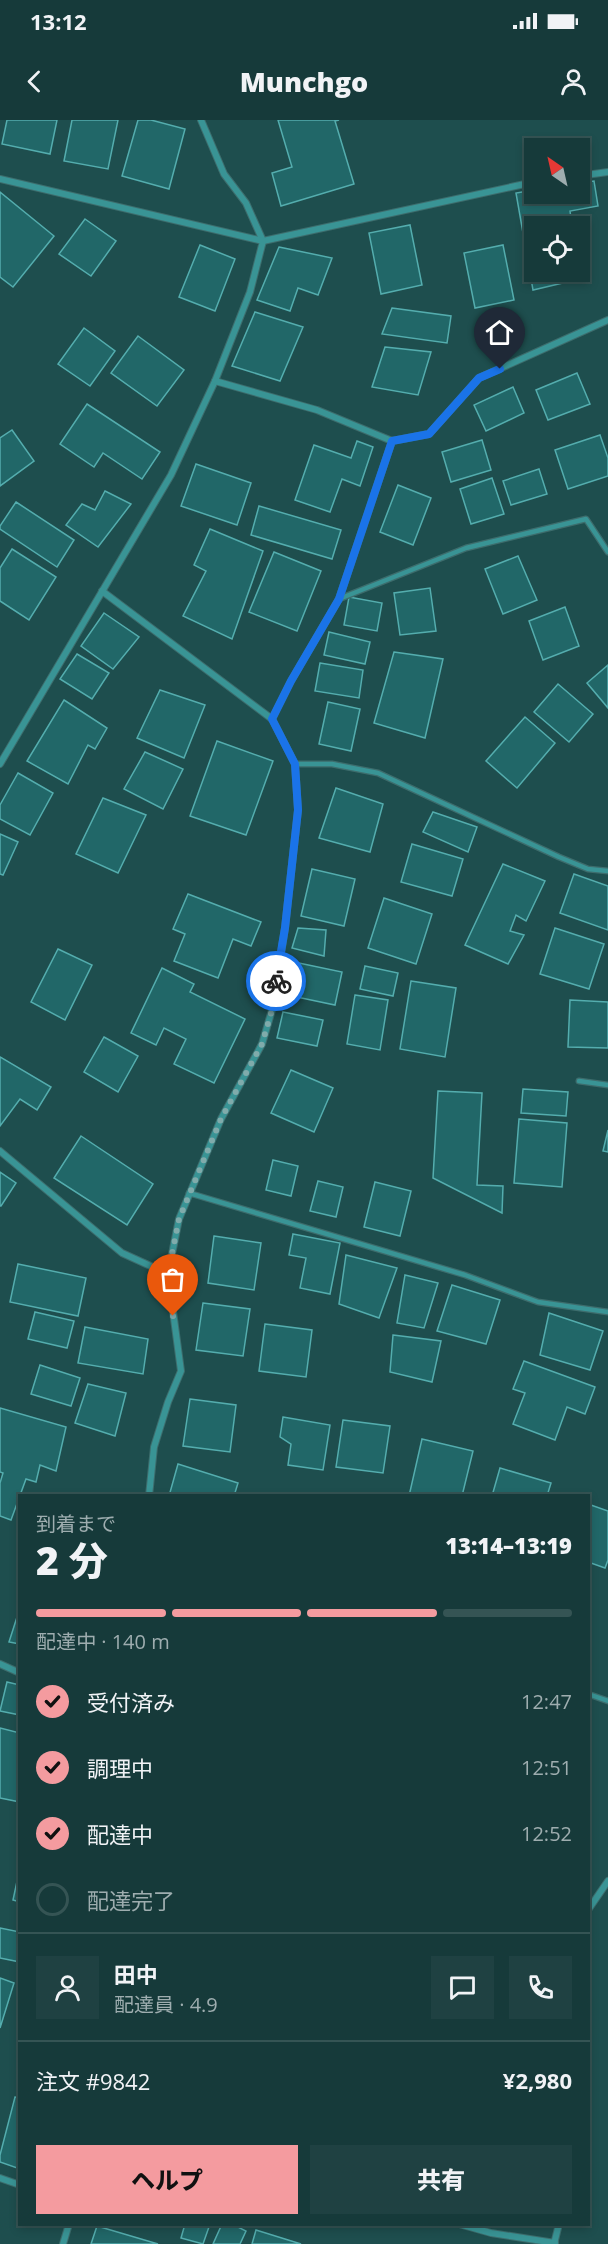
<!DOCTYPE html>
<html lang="ja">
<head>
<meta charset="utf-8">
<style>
  :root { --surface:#163a3a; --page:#1f4142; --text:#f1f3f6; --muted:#9eadaf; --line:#355454; --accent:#f49b9f }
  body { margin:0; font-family:"Open Sans","Noto Sans JP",sans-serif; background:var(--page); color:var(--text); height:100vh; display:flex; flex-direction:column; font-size:22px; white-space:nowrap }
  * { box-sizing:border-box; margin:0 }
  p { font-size:20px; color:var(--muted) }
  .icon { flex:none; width:33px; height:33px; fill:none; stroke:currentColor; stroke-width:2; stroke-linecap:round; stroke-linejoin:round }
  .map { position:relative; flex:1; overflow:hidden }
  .side { position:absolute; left:18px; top:1374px; width:572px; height:732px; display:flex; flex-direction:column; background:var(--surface); border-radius:0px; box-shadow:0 3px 9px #0003,0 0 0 2px var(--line) }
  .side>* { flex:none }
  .needle { width:39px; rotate:326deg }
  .fabs { position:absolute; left:524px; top:18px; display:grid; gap:12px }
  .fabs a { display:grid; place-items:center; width:66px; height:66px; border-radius:0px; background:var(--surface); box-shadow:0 3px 9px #0003,0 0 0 2px var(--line); font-size:30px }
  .pin { position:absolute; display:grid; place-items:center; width:51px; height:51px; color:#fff; margin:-62px -26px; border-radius:50% 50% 50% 0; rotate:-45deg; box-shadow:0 0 6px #0007 }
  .pin .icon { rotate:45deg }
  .courier { position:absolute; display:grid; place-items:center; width:60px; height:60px; margin:-30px; border:4px solid #1a73e8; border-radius:50%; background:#fff; color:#222; box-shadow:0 2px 8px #0007 }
  .headline em { font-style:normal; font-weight:800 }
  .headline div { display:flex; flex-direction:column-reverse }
  .headline { display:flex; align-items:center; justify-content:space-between; height:102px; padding:0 18px }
  h1 { font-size:39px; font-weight:800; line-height:45px }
  .bar { display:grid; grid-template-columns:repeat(4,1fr); gap:9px 6px; align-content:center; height:72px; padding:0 18px }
  .bar i { height:8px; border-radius:4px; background:var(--line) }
  .bar .current { background:var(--accent) }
  .bar p { grid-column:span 4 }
  .line { display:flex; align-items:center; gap:15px; padding:0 18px; border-top:2px solid var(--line) }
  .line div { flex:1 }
  .round { display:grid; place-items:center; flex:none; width:63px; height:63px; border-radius:0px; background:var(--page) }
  ol { padding:0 18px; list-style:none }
  li { display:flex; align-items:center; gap:18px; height:66px }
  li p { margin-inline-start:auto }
  li .icon { padding:6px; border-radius:50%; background:var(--accent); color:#111; stroke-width:4 }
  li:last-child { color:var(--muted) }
  li i { width:33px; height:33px; border:3px solid var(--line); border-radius:50% }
  .primary-button { display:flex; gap:12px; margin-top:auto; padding:12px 18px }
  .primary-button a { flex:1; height:69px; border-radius:0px; background:var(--accent); color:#111; font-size:24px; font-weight:800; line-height:69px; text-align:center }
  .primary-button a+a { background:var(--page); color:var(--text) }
  .status { display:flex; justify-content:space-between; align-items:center; height:42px; padding:0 30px; background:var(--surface); direction:ltr }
  .status svg { height:16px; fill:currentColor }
  header { display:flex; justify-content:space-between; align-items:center; height:78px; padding:0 18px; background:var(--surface); font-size:27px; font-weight:800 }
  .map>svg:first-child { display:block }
  .building { fill:#216768; stroke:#54adae; stroke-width:1.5 }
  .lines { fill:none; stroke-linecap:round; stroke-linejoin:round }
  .service-casing { stroke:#3d6d6d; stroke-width:7 }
  .minor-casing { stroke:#3d6d6d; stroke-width:8 }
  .service { stroke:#399495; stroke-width:4.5 }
  .minor { stroke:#399495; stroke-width:6 }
  .done { stroke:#80abab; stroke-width:6; stroke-dasharray:0 10.8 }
  .route { stroke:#1a73e8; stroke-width:8 }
</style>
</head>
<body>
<div class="status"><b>13:12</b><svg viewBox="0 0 49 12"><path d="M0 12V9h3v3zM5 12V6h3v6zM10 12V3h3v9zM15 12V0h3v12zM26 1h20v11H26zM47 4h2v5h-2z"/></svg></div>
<header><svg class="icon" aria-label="back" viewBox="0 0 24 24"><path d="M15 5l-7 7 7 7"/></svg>Munchgo<svg class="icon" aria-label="person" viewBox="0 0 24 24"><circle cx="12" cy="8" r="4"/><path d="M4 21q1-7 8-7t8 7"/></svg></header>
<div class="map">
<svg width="608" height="2124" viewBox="0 0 608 2124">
  <rect width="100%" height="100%" fill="#1e4e4e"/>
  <!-- building -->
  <g class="building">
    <path d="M7,0H57L50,34L2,24Z"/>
    <path d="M72,0H118L108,49L64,41Z"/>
    <path d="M138,0H151L185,9L169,69L122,56Z"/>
    <path d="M278,0H339L335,1L354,64L281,86L272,53L292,47Z"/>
    <path d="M594,61L598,86L570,91L572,106H534V152H578L580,159L533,170L516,73L534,70V74H579V63Z"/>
    <path d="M0,72L54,116L13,167L0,157Z"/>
    <path d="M85,99L116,121L91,156L59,134Z"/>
    <path d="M410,105L422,165L381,174L369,113Z"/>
    <path d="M200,125L235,139L215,191L179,177Z"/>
    <path d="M503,125L514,180L475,188L464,133Z"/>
    <path d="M279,127L332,138L318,175L298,168L290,191L257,180Z"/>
    <path d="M392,188L451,196L447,223L382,214Z"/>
    <path d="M255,192L303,207L280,261L232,246Z"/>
    <path d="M84,208L115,231L90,266L58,244Z"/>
    <path d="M138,216L184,250L157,286L111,253Z"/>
    <path d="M385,227L431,232L418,275L372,267Z"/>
    <path d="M577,253L590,284L548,300L536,270Z"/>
    <path d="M513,267L524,293L486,311L474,285Z"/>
    <path d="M87,284L160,332L142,359L103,333L94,347L60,324Z"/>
    <path d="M12,310L34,341L0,366V318Z"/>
    <path d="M600,315L608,338V356L568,369L555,330Z"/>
    <path d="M482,320L491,350L451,362L442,332Z"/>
    <path d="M357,321L373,327L360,366L342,359L330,392L295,380L314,325L351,338Z"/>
    <path d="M196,344L251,363L237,405L181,386Z"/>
    <path d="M539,349L547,374L511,385L503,361Z"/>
    <path d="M492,358L504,394L471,404L460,369Z"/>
    <path d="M398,365L431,378L413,425L380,412Z"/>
    <path d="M105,371L131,384L98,427L66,405L82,384L95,390Z"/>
    <path d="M16,382L74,420L57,447L0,409V406Z"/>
    <path d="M259,386L341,410L332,439L251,415Z"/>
    <path d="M210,409L263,431L232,519L183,496L206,451L194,445Z"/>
    <path d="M12,429L56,457L29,500L0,481V448Z"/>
    <path d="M274,432L321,451L297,511L249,492Z"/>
    <path d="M518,436L537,480L503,494L485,449Z"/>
    <path d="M430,468L436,511L400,515L394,473Z"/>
    <path d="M349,477L382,483L377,511L344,505Z"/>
    <path d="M565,487L579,526L543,540L529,501Z"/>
    <path d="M104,493L139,517L113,549L81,526Z"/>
    <path d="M329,512L370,522L365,544L324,535Z"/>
    <path d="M394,532L443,539L425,618L374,603Z"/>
    <path d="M77,534L109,553L92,579L60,559Z"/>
    <path d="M320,543L363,550L359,578L315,571Z"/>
    <path d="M608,545V588L587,563Z"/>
    <path d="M558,564L593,594L569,622L534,592Z"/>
    <path d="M160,570L205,585L184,638L137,618Z"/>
    <path d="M64,580L107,608L95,629L88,625L68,664L27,641Z"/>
    <path d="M328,582L360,589L351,631L319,624Z"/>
    <path d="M525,597L555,623L517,668L486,641Z"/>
    <path d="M217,621L273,641L246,715L190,696Z"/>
    <path d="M145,632L183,649L163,689L124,669Z"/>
    <path d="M18,653L53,673L30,715L0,699V685Z"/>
    <path d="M336,668L383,684L370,732L319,718Z"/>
    <path d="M103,678L146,695L118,753L76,734Z"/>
    <path d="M433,692L477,707L468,732L423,712Z"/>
    <path d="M0,714L18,722L3,755L0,754Z"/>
    <path d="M412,724L463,739L452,776L401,762Z"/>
    <path d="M503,744L545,761L526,801L516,795L510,811L524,815L508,844L465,825Z"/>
    <path d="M312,749L355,759L344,806L301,796Z"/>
    <path d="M574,754L608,766V810L560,793Z"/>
    <path d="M188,774L261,802L251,826L233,819L218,858L174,841L185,814L173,809Z"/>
    <path d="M384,778L432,794L416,844L368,828Z"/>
    <path d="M298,808L326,810L324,836L292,828Z"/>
    <path d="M555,808L604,824L589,869L540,854Z"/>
    <path d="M58,829L92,845L65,900L31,882Z"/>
    <path d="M294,842L342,852L335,885L287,875Z"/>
    <path d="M365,846L398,853L393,876L360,869Z"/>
    <path d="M162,848L194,864L190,872L245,899L214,963L174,944L186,919L164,908L156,925L131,913Z"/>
    <path d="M411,861L456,868L445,937L400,929Z"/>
    <path d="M355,875L388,880L380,930L347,924Z"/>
    <path d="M570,880L608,882V928L568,927Z"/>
    <path d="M283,892L323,900L317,926L277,918Z"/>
    <path d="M104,917L138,936L118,972L84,952Z"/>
    <path d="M0,937L51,967L37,990L20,979L0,1006Z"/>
    <path d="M291,950L333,968L314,1012L271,993Z"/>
    <path d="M523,969L568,972L566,996L521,993Z"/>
    <path d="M438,971L482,973L477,1065L503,1066L502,1093L433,1058Z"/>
    <path d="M519,999L567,1003L562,1067L514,1063Z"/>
    <path d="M608,1010V1032L603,1031Z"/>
    <path d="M81,1016L153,1064L127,1105L54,1058Z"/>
    <path d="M273,1040L298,1046L291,1076L266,1070Z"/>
    <path d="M0,1052L16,1063L1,1086H0Z"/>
    <path d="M318,1061L343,1067L336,1097L310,1091Z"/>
    <path d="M375,1062L411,1071L400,1116L364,1107Z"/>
    <path d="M293,1114L340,1123L330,1174L300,1168L306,1138L289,1135Z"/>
    <path d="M214,1116L261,1123L254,1170L208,1163Z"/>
    <path d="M346,1135L397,1148L379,1198L339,1184Z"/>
    <path d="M18,1144L86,1158L78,1196L10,1182Z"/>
    <path d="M405,1155L438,1163L424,1208L397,1203Z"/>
    <path d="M452,1165L500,1180L486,1224L437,1211Z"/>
    <path d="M203,1183L250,1189L243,1236L196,1230Z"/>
    <path d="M35,1192L74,1201L67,1228L28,1219Z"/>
    <path d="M549,1193L603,1211L590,1250L540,1235Z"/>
    <path d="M265,1204L312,1210L306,1257L259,1251Z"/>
    <path d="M85,1207L148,1219L143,1254L78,1243Z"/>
    <path d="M393,1215L441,1221L432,1262L390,1252Z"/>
    <path d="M524,1241L595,1267L585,1294L567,1287L555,1320L513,1304L525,1273L513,1269Z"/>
    <path d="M40,1245L80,1258L71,1286L31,1274Z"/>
    <path d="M88,1264L126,1273L115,1316L75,1303Z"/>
    <path d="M190,1279L236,1285L230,1332L183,1326Z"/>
    <path d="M0,1288L66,1307L56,1351L40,1345L36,1362L26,1359L11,1400L0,1396V1363L3,1353L0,1352Z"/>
    <path d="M283,1297L330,1305L323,1350L288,1345L291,1324L280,1317Z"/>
    <path d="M343,1300L390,1306L383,1353L336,1347Z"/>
    <path d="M422,1319L473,1331L462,1376H409Z"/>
    <path d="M178,1344L238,1363L234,1376H169Z"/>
    <path d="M500,1348L551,1363L547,1376H492Z"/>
    <path d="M588,1384L608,1391V1440L605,1448L588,1442Z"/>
    <path d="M18,1494H20V1524L9,1522Z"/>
    <path d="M7,1562L20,1565V1595L0,1591Z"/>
    <path d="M0,1608L20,1613V1682L0,1678Z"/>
    <path d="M19,1752H20V1782L13,1780Z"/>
    <path d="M0,1808L20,1812V1842L0,1838Z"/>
    <path d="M0,1858L14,1863L0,1908Z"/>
    <path d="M15,1977L20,1978V2049L0,2042V2035Z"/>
    <path d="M185,2104H210L203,2124L181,2118Z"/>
    <path d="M222,2104H232L246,2111L240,2124H213Z"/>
    <path d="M97,2106L158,2124H91Z"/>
    <path d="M256,2110L301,2124H252Z"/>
  </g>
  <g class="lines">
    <defs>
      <g id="service">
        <path d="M339,479L466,428L586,399L608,432"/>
        <path d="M295,644H332L378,653L559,737L588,749L608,751"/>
        <path d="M579,961L608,965"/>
        <path d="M189,1073L465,1155L538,1182L608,1192"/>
        <path d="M588,1574L608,1581"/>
      </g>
      <g id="minor">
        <path d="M201,0L224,54L246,83L263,121L534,62"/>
        <path d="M579,56L608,52"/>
        <path d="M0,59L263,121L250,172L215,261L171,355L0,644"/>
        <path d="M215,261L317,290L392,321L429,314L479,258L608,200"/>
        <path d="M102,471L272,599L295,644L298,690L285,808L272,890L262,924L221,999L179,1099L168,1154L181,1251L168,1282L154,1327L149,1376"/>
        <path d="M272,599L291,561L339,479L392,321"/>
        <path d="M0,1031L122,1133L168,1154"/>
        <path d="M0,1544L20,1553"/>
        <path d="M588,1790L608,1761"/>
        <path d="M0,2058L20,2065"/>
        <path d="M459,2104L491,2113L555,2123"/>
        <path d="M63,2124L69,2104"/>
        <path d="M554,2124L559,2104"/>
      </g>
    </defs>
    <!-- service casing -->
    <use href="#service" class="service-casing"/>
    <!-- minor casing -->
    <use href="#minor" class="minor-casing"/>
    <!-- service -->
    <use href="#service" class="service"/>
    <!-- minor -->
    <use href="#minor" class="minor"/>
  </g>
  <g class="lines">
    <!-- done -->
    <path class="done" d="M173,1196L168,1154L179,1099L221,999L262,924L272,890L276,861"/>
    <!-- route -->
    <path class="route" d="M276,861L285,808L298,690L295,644L272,599L291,561L339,479L392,321L429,314L479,258L500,249"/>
  </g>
</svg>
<div class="fabs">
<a><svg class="needle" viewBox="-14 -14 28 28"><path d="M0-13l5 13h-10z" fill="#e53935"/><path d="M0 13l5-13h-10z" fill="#9eadaf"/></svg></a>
<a><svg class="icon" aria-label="locate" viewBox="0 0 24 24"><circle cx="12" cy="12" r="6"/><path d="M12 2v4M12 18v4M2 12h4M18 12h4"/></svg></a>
</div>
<div class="pin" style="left:173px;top:1196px;background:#ea580c"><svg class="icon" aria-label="bag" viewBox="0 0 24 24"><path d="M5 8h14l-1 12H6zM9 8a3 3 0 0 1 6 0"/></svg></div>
<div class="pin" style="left:500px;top:249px;background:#1f2937"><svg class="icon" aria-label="home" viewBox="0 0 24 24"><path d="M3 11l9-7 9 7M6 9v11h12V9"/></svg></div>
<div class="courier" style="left:276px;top:861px"><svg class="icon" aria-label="bike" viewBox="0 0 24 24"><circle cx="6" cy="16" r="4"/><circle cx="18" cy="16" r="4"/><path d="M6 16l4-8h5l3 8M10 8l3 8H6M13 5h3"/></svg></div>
<section class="side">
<div class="headline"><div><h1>2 分</h1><p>到着まで</p></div><em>13:14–13:19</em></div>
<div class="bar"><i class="current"></i><i class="current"></i><i class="current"></i><i></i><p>配達中 · 140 m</p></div>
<ol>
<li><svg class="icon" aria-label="check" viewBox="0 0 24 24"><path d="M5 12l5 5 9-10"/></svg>受付済み<p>12:47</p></li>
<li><svg class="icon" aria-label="check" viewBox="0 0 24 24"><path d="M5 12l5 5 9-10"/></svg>調理中<p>12:51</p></li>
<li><svg class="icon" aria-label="check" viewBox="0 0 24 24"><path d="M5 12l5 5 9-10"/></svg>配達中<p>12:52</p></li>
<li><i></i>配達完了</li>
</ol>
<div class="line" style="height:108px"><a class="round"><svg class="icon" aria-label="person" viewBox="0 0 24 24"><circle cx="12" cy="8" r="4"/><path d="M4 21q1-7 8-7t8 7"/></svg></a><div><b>田中</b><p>配達員 · 4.9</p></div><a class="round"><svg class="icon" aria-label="chat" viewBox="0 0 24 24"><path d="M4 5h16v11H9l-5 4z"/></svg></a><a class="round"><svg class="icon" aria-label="phone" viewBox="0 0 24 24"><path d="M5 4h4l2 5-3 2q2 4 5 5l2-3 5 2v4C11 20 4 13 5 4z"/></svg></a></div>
<div class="line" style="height:78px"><div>注文 #9842</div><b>¥2,980</b></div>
<div class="primary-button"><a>ヘルプ</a><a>共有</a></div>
</section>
</div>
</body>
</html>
